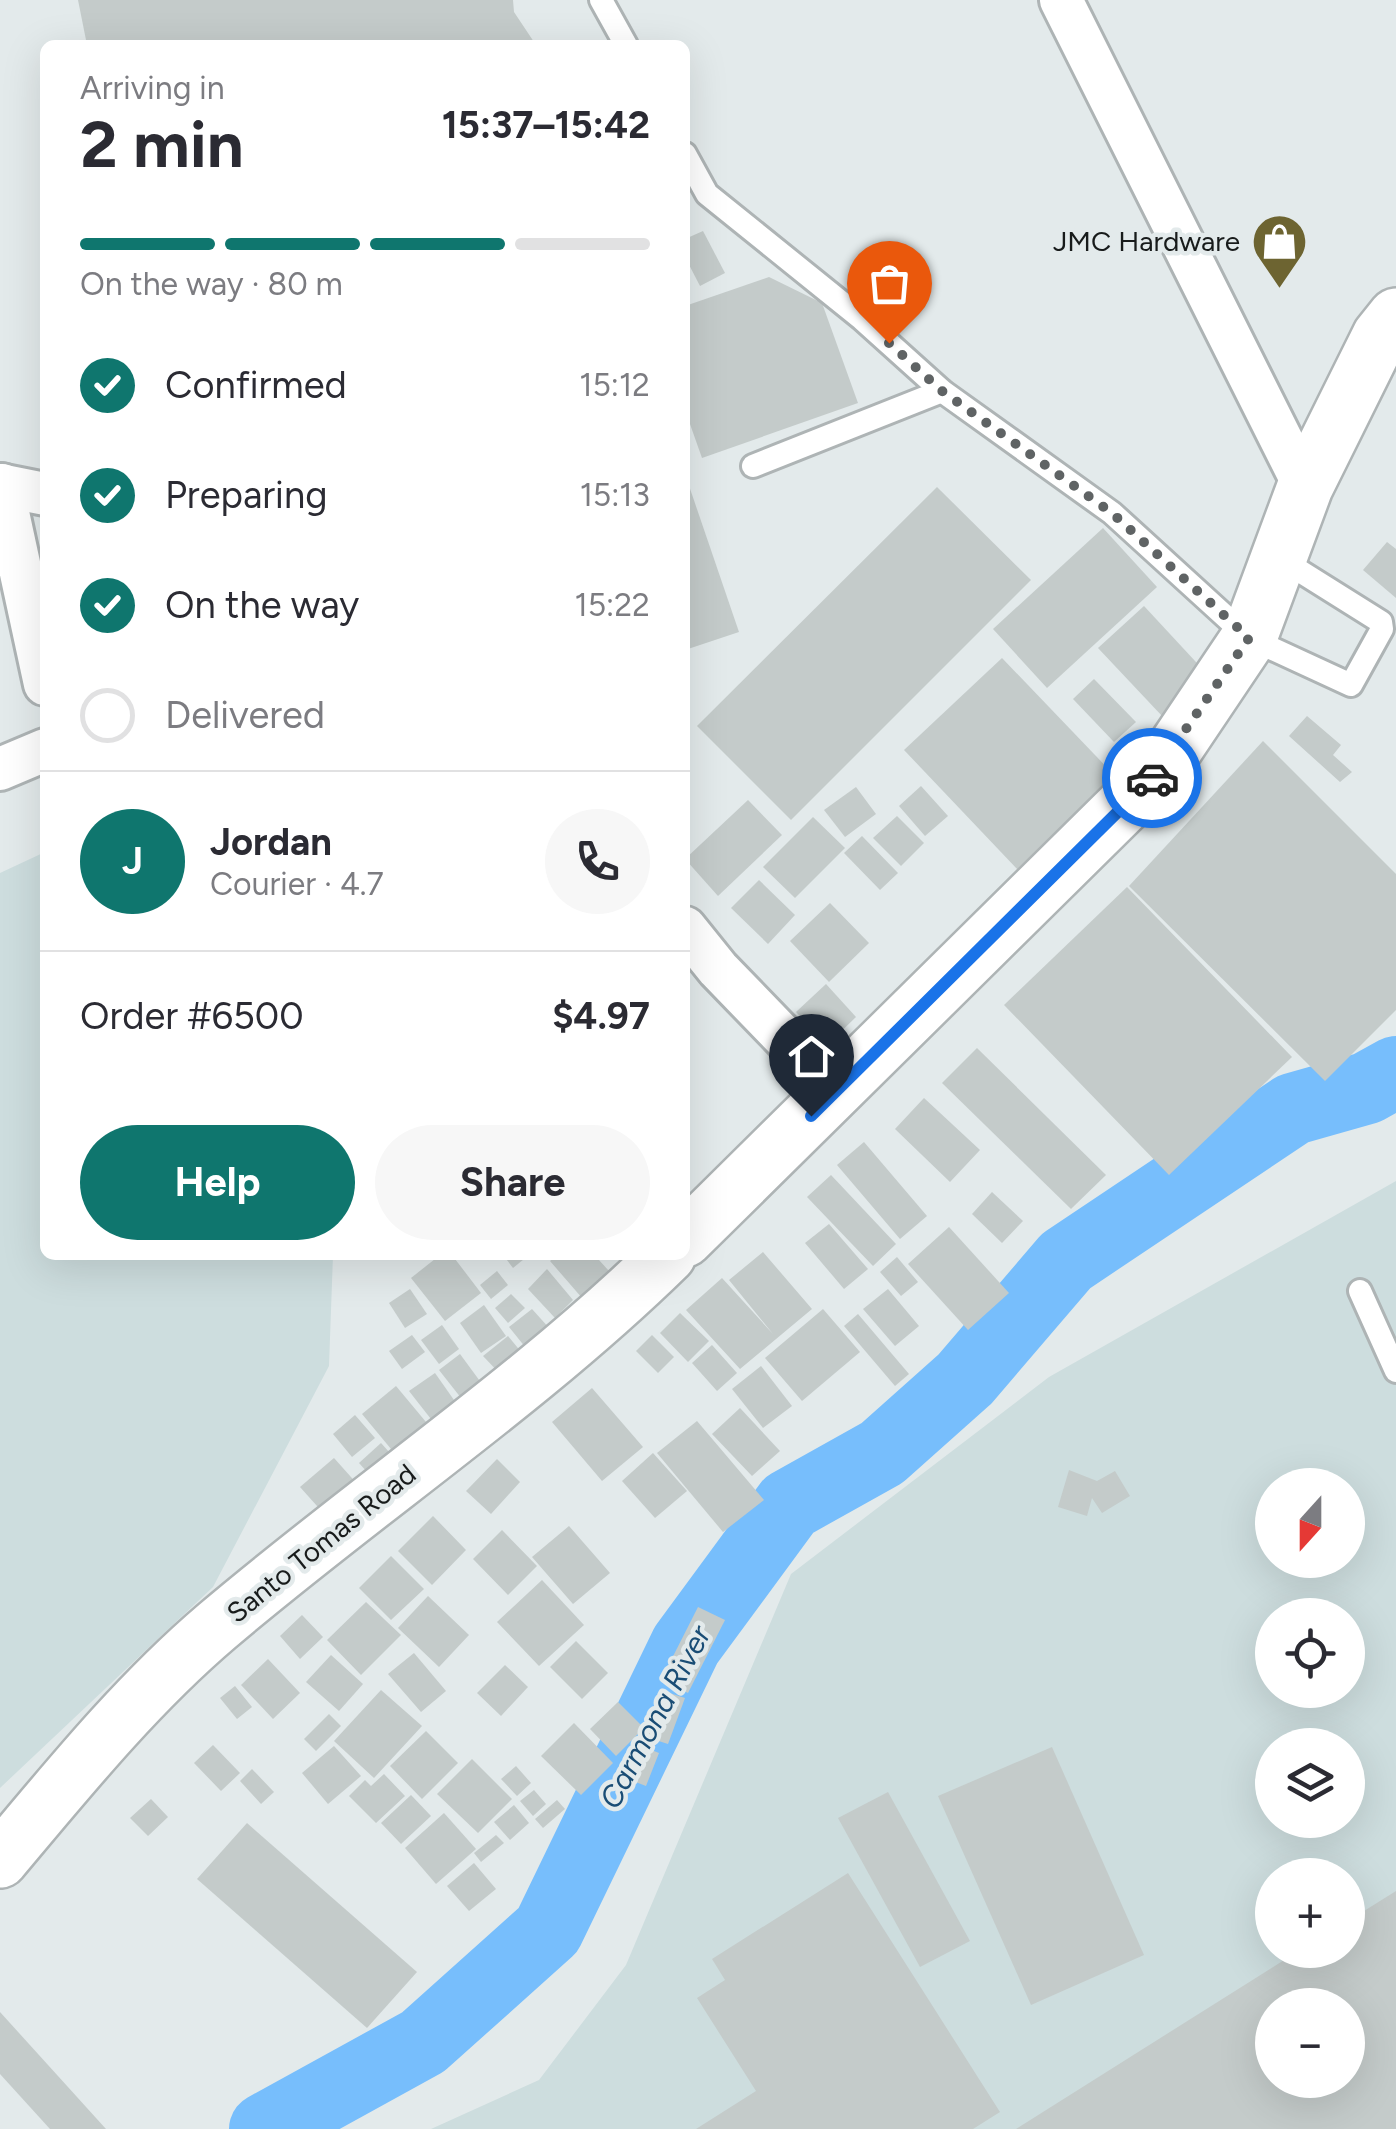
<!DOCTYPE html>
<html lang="en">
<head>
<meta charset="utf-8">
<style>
  :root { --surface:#fff; --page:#f7f7f7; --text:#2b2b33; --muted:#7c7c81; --line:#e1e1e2; --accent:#0f766e }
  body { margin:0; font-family:Figtree,sans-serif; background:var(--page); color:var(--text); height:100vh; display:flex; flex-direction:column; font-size:38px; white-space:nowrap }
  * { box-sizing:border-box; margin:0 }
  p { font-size:32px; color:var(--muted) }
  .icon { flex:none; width:55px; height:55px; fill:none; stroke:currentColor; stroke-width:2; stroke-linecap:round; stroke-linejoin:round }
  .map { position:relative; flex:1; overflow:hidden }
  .panel { position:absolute; left:40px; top:40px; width:650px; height:1220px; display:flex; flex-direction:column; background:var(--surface); border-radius:15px; box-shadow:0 10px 40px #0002 }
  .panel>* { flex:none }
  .needle { width:65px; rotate:201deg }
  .tools { position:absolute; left:1255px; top:1468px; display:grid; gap:20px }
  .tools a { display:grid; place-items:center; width:110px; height:110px; border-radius:50%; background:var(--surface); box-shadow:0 10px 40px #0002; font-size:50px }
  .pin { position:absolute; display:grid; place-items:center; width:85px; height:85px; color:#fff; margin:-102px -42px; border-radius:50% 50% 50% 0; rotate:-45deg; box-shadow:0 0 10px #0007 }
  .pin .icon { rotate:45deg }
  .courier { position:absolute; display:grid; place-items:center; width:100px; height:100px; margin:-50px; border:8px solid #1a73e8; border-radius:50%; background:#fff; color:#222; box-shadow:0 2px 12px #0007 }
  .headline em { font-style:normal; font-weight:700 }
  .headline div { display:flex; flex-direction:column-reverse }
  .headline { display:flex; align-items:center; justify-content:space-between; height:170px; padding:0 40px }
  h1 { font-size:65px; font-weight:700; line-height:75px }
  .bar { display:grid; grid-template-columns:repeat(4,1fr); gap:15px 10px; align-content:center; height:120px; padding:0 40px }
  .bar i { height:12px; border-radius:8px; background:var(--line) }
  .bar .current { background:var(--accent) }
  .bar p { grid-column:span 4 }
  .line { display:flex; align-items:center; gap:25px; padding:0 40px; border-top:2px solid var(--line) }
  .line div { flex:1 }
  .round { display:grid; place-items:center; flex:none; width:105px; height:105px; border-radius:52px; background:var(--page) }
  ol { padding:0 40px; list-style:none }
  li { display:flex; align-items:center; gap:30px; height:110px }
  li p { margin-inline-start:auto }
  li .icon { padding:10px; border-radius:50%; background:var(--accent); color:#fff; stroke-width:4 }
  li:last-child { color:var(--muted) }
  li i { width:55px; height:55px; border:5px solid var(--line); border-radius:50% }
  .action { display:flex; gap:20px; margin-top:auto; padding:20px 40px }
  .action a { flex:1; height:115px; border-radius:60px; background:var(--accent); color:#fff; font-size:40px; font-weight:700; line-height:115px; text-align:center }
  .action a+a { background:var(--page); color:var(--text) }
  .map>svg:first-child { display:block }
  .built { fill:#cdddde; fill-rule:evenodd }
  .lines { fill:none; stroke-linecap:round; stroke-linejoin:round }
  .river { stroke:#77befc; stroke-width:72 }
  .building { fill:#c4cbca; fill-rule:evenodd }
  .service-casing { stroke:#aeb4b5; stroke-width:28 }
  .minor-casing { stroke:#aeb4b5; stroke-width:48 }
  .tertiary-casing { stroke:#aeb4b5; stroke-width:60 }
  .service { stroke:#fff; stroke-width:22 }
  .minor { stroke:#fff; stroke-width:42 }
  .tertiary { stroke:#fff; stroke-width:55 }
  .done { stroke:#5f6364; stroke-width:10; stroke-dasharray:0 18 }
  .route { stroke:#1a73e8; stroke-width:12 }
  .labels { text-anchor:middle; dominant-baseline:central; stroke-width:9; stroke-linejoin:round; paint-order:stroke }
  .poi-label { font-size:28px; fill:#181b1b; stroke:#e3eaeb; text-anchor:end }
  .street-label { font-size:28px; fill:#181b1b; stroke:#e3eaeb }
  .water-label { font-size:30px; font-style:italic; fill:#1a4d75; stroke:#e3eaeb }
</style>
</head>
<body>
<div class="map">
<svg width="1396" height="2129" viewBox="0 0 1396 2129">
  <rect width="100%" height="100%" fill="#e3eaeb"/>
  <!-- built -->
  <g class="built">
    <path d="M45,852V1255H333L329,1366L213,1587L0,1788V873Z"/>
    <path d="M1396,1181V2129H431L539,2080L626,1965L791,1574L1049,1377ZM1272,1485H1348V1560H1272ZM1272,1615H1348V1690H1272ZM1272,1745H1348V1820H1272ZM1272,1875H1348V1950H1272ZM1272,2005H1348V2080H1272Z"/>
  </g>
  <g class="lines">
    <!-- river -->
    <path class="river" d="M265,2129L423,2042L548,1930L686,1645L789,1505L882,1453L965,1379L1066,1261L1293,1109L1367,1088L1396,1072"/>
  </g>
  <!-- building -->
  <g class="building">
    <path d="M78,0H513L514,12L536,45H87Z"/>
    <path d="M703,231L725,273L700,286L685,257V239Z"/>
    <path d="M769,277L822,303L858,403L702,458L685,410V306Z"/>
    <path d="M685,474L739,632L685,650Z"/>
    <path d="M937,487L1031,580L791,820L697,726Z"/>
    <path d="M1103,528L1157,587L1047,688L993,629Z"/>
    <path d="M1387,542L1396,549V598L1363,570Z"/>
    <path d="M1144,606L1208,675L1163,717L1098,648Z"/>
    <path d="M1002,658L1118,779L1020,872L904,750Z"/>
    <path d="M1094,679L1136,722L1114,742L1073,699Z"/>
    <path d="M1307,716L1341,745L1333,755L1352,772L1340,782L1289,736Z"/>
    <path d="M1263,741L1396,874V1010L1325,1081L1129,886Z"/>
    <path d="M921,786L948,816L925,836L899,806Z"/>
    <path d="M856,787L876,814L845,837L824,810Z"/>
    <path d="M748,800L782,835L718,896L685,859Z"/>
    <path d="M897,816L924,843L901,866L873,838Z"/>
    <path d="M813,817L845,848L795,898L763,867Z"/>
    <path d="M862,836L898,873L880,890L844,853Z"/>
    <path d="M759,880L795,915L768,944L731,908Z"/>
    <path d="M1127,887L1292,1057L1169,1175L1004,1005Z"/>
    <path d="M830,903L869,943L829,982L790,941Z"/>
    <path d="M826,984L856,1017L827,1045L796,1012Z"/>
    <path d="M977,1048L1106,1175L1071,1209L942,1083Z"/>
    <path d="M924,1098L980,1150L950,1182L895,1129Z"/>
    <path d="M864,1142L927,1216L900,1239L837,1165Z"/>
    <path d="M831,1175L896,1244L873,1266L807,1197Z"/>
    <path d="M992,1192L1023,1221L1002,1243L972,1214Z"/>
    <path d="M829,1224L868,1269L844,1289L805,1243Z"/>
    <path d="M949,1227L1009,1293L968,1330L908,1264Z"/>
    <path d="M763,1252L812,1309L740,1369L686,1310L722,1278L773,1334L729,1280Z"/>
    <path d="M440,1255H452L481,1293L445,1321L411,1278Z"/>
    <path d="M503,1255H529L513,1268Z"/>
    <path d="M557,1255H604L599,1260L618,1281L589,1306L550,1261Z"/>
    <path d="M897,1257L918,1282L901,1296L880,1272Z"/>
    <path d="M547,1269L573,1300L555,1318L528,1289Z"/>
    <path d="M497,1271L508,1285L491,1299L480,1285Z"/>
    <path d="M410,1289L427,1314L405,1328L389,1303Z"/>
    <path d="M888,1289L919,1326L895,1346L863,1309Z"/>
    <path d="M511,1294L525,1308L508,1323L495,1308Z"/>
    <path d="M484,1305L506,1336L481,1353L460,1323Z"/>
    <path d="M532,1309L550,1329L526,1348L509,1327Z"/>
    <path d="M823,1309L860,1352L802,1401L765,1358Z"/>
    <path d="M680,1313L709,1341L688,1362L660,1333Z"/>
    <path d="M858,1314L909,1374L895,1386L844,1326Z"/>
    <path d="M442,1325L459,1349L439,1364L421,1340Z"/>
    <path d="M412,1335L425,1352L402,1369L389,1351Z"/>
    <path d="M652,1335L674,1357L658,1373L636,1351Z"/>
    <path d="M508,1336L527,1359L503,1377L483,1356Z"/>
    <path d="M712,1345L737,1373L717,1391L692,1363Z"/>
    <path d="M460,1354L485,1388L465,1403L439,1370Z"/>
    <path d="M761,1366L792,1406L763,1428L732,1389Z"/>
    <path d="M435,1373L461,1410L438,1428L409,1391Z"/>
    <path d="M396,1386L436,1434L401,1461L362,1414Z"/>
    <path d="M592,1388L643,1447L602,1481L552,1422Z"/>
    <path d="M740,1408L780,1451L752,1476L712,1434Z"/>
    <path d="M355,1415L375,1438L352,1457L333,1434Z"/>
    <path d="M697,1421L764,1500L723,1532L657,1453Z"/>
    <path d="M381,1443L398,1462L376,1482L359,1463Z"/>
    <path d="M653,1453L687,1491L655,1518L622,1481Z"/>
    <path d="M334,1458L359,1486L326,1516L300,1487Z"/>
    <path d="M497,1459L520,1482L491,1514L466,1491Z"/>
    <path d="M1069,1470L1097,1481L1115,1471L1130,1496L1102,1513L1092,1498L1087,1516L1058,1507Z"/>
    <path d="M433,1516L466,1550L432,1585L398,1551Z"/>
    <path d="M569,1526L610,1573L573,1604L532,1557Z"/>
    <path d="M502,1530L537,1566L508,1595L473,1559Z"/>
    <path d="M391,1556L424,1589L391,1620L359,1588Z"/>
    <path d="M542,1580L584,1625L539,1666L497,1622Z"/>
    <path d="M428,1596L469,1635L439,1667L398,1628Z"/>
    <path d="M366,1602L401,1635L361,1675L327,1640Z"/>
    <path d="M698,1607L725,1620L688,1693L661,1680Z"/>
    <path d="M302,1615L323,1637L300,1659L280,1636Z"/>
    <path d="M576,1641L608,1673L582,1699L550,1667Z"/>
    <path d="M414,1653L446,1691L421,1712L388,1674Z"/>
    <path d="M331,1655L363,1684L339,1711L306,1682Z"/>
    <path d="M268,1659L300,1693L273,1719L241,1685Z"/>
    <path d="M505,1665L528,1687L501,1716L477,1693Z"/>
    <path d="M235,1686L252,1707L237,1719L220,1698Z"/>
    <path d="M381,1690L422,1726L374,1778L334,1741Z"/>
    <path d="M660,1690L685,1698L668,1744L643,1736Z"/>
    <path d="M618,1702L644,1728L616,1756L590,1729Z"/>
    <path d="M329,1714L341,1726L316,1751L304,1739Z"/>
    <path d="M574,1723L613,1763L581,1795L541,1756Z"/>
    <path d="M426,1731L458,1763L422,1799L390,1766Z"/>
    <path d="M634,1743L659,1753L646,1786L620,1776Z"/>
    <path d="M213,1745L240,1773L221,1791L194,1763Z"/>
    <path d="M334,1746L361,1776L328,1804L302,1773Z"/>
    <path d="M1052,1747L1144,1955L1031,2005L938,1796Z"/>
    <path d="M472,1759L512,1799L478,1833L437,1794Z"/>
    <path d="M516,1766L531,1783L517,1796L501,1779Z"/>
    <path d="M252,1769L274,1792L261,1804L240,1781Z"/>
    <path d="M384,1774L405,1796L376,1823L349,1796L365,1780L371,1786Z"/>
    <path d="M534,1790L546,1804L533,1816L520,1801Z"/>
    <path d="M888,1792L970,1941L920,1967L838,1818Z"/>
    <path d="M411,1795L431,1816L401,1844L381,1823Z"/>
    <path d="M151,1799L168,1817L148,1836L130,1818Z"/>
    <path d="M557,1800L565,1809L543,1828L535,1819Z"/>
    <path d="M514,1805L529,1823L510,1840L494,1822Z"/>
    <path d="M444,1813L476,1849L436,1884L405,1848Z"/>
    <path d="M247,1823L417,1972L367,2028L197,1879Z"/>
    <path d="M496,1835L504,1843L481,1862L474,1853Z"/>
    <path d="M474,1863L496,1889L469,1911L447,1886Z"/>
    <path d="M848,1873L1000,2112L973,2129H696L756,2091L697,1998L725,1980L712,1959Z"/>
    <path d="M1396,1891V2129H1016L1300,1950H1348V1921ZM1272,2005H1348V2080H1272Z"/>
    <path d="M0,2012L106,2129H50L0,2074Z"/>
  </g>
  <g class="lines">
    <defs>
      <g id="service">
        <path d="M601,0L626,45"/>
        <path d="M685,154L707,194L862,319L942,391L1112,513L1249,638L1351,685L1382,629L1381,622L1279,558"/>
        <path d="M753,466L942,391"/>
        <path d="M1360,1291L1396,1371"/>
      </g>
      <g id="minor">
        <path d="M1061,0L1305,487"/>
        <path d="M0,485L45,494"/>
        <path d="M2,485L45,684"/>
        <path d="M0,769L45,750"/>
        <path d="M685,928L718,969L836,1091"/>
      </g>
      <g id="tertiary">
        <path d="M685,1239L1161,769L1249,638L1305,487L1380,336L1396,316"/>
        <path d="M0,1860C68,1779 136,1695 217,1626C365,1500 529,1391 668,1255"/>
      </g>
    </defs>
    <!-- service casing -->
    <use href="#service" class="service-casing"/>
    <!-- minor casing -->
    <use href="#minor" class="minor-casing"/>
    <!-- tertiary casing -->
    <use href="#tertiary" class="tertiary-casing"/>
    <!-- service -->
    <use href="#service" class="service"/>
    <!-- minor -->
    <use href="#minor" class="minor"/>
    <!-- tertiary -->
    <use href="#tertiary" class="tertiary"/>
  </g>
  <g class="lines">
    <!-- done -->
    <path class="done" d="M889,343L942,391L1112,513L1249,638L1152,778"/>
    <!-- route -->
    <path class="route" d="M811,1116L1152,778"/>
  </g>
  <!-- icons -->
  <defs>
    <symbol id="shop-pin" viewBox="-11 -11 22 30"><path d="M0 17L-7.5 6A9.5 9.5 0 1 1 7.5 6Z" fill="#6d6431" stroke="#e3eaeb"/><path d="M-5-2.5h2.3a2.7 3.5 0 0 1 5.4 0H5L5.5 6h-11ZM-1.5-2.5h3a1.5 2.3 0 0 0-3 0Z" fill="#fff"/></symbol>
  </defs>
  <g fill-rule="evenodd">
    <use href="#shop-pin" x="1248" y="210" width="63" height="86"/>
  </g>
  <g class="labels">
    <!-- poi labels -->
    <g class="poi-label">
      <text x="1240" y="241">JMC Hardware</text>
    </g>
    <!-- street labels -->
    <g class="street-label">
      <text transform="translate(321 1543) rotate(-39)">Santo Tomas Road</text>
    </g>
    <!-- water labels -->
    <g class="water-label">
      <text transform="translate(655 1717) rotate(-62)">Carmona River</text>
    </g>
  </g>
</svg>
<div class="tools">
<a><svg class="needle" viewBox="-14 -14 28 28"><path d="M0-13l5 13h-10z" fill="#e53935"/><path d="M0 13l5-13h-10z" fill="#7c7c81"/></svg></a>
<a><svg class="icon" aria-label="locate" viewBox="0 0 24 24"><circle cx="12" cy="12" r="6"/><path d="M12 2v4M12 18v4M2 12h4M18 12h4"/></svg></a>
<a><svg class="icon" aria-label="layers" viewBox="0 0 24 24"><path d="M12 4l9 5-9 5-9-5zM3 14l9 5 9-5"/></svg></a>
<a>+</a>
<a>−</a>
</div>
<div class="pin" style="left:889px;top:343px;background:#ea580c"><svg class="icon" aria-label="bag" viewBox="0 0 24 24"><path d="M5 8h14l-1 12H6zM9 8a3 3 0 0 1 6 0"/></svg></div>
<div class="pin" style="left:811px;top:1116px;background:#1f2937"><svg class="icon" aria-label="home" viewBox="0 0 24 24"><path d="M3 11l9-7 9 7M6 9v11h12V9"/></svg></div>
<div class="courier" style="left:1152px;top:778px"><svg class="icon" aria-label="car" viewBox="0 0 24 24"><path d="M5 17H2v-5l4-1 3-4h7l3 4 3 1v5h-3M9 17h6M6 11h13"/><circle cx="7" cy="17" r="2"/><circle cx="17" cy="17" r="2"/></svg></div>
<section class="panel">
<div class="headline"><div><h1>2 min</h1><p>Arriving in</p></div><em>15:37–15:42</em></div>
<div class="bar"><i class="current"></i><i class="current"></i><i class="current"></i><i></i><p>On the way · 80 m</p></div>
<ol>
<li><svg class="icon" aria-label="check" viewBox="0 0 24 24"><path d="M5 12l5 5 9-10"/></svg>Confirmed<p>15:12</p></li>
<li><svg class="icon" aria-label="check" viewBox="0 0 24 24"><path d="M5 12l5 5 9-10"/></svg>Preparing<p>15:13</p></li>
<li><svg class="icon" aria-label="check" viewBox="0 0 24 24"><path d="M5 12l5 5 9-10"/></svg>On the way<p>15:22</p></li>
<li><i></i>Delivered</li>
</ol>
<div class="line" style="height:180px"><b class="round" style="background:var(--accent);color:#fff">J</b><div><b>Jordan</b><p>Courier · 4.7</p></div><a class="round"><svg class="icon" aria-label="phone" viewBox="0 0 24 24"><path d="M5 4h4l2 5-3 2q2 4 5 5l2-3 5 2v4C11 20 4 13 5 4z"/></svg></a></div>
<div class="line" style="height:130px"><div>Order #6500</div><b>$4.97</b></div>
<div class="action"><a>Help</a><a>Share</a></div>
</section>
</div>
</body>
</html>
